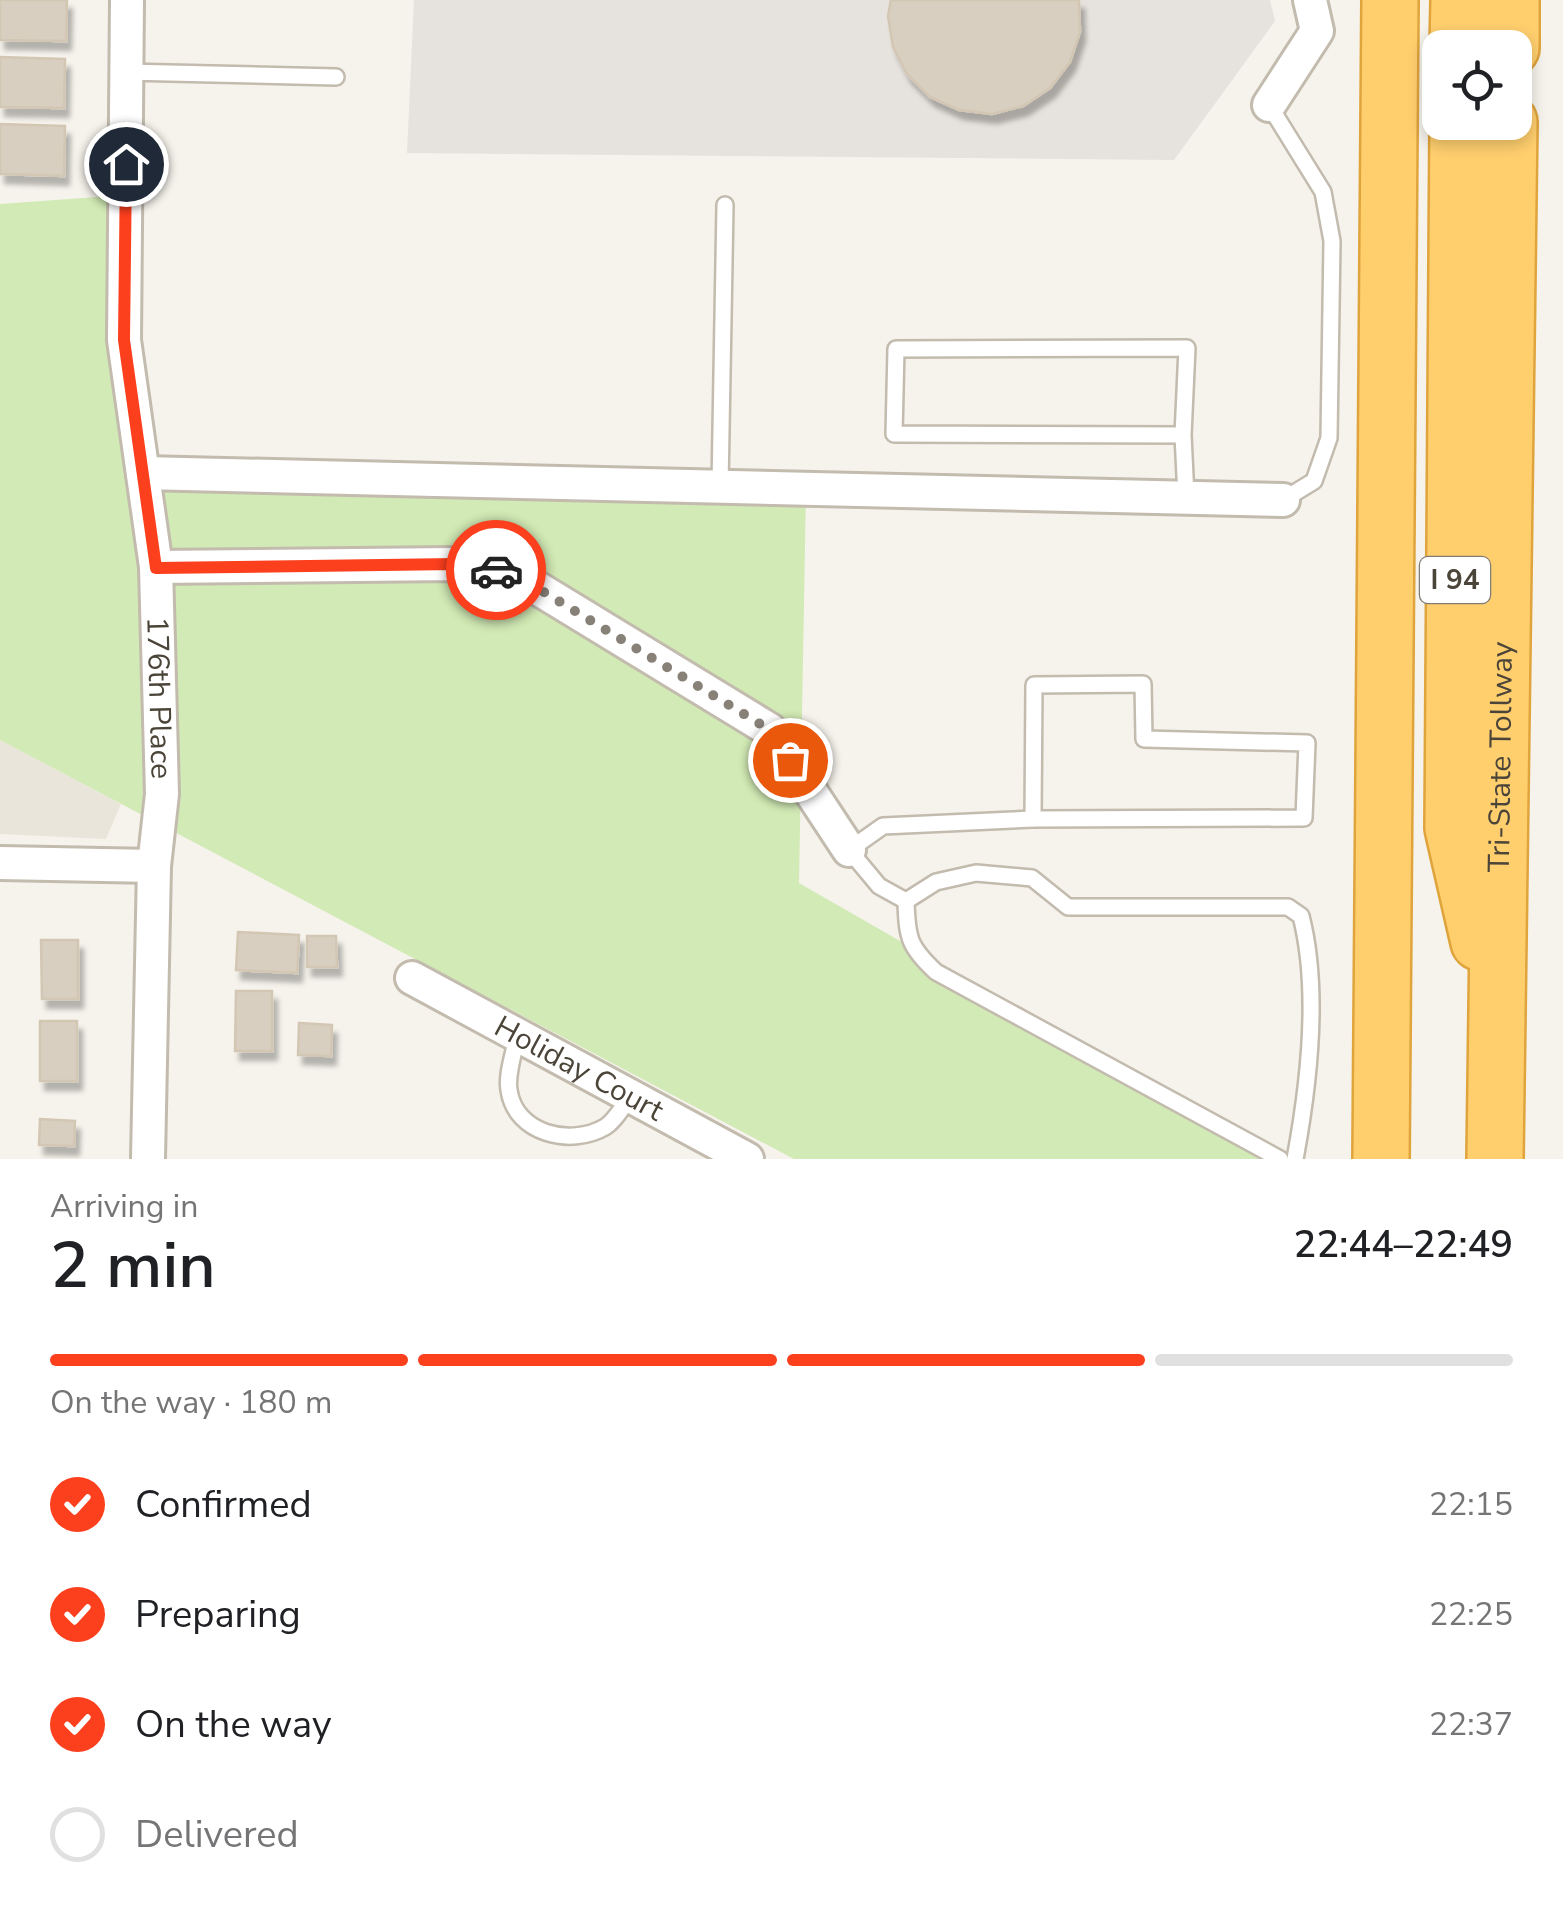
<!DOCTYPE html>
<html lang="en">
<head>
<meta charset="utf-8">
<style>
  :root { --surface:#fff; --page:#f6f6f6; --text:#202124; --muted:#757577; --line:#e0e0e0; --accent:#fc3f1d }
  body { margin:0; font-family:"Nunito Sans",sans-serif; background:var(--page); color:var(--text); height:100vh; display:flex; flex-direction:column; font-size:38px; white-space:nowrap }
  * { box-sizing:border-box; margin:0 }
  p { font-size:32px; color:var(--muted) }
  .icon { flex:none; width:55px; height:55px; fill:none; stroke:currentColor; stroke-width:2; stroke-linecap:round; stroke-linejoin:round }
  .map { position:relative; height:1159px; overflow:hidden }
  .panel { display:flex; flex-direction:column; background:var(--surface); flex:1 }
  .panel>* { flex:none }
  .tools { position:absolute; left:1422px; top:30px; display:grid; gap:20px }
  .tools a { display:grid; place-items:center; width:110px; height:110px; border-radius:20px; background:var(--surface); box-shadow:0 5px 15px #0003; font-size:50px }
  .pin { position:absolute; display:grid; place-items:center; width:85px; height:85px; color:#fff; margin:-42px; border:5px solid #fff; border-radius:50%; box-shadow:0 2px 10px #0007 }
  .courier { position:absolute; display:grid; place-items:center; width:100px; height:100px; margin:-50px; border:8px solid #fc3f1d; border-radius:50%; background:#fff; color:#222; box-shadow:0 2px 12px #0007 }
  .head em { font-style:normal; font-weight:600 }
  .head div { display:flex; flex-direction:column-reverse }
  .head { display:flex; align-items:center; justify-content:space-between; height:170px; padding:0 50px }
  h1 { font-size:65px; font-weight:600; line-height:75px }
  .bar { display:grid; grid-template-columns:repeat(4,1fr); gap:15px 10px; align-content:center; height:120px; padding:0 50px }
  .bar i { height:12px; border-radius:8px; background:var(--line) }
  .bar .on { background:var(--accent) }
  .bar p { grid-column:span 4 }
  ol { padding:0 50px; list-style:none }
  li { display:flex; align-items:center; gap:30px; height:110px }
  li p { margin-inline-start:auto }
  li .icon { padding:10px; border-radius:50%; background:var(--accent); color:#fff; stroke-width:4 }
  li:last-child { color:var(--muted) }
  li i { width:55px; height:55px; border:5px solid var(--line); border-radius:50% }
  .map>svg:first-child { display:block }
  .residential { fill:#eae5da }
  .industrial { fill:#e6e2dd }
  .green { fill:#d2eab5 }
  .building { fill:#d8cfc1; stroke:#d3c7b4; stroke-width:2.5; filter:url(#shadow) }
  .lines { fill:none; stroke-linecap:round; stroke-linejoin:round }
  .lane-casing { stroke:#c2bbae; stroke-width:20 }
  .street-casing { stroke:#c2bbae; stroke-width:38 }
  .highway-casing { stroke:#e0a43c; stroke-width:60 }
  .lane { stroke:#fff; stroke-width:15 }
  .street { stroke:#fff; stroke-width:32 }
  .highway { stroke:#ffcf6e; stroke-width:55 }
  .done { stroke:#878178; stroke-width:10; stroke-dasharray:0 18 }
  .route { stroke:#fc3f1d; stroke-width:12 }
  .labels { text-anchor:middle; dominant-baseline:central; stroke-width:10; stroke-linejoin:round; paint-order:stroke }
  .shield { fill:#fff; stroke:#817c74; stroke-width:2.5 }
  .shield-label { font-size:28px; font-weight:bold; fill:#4b4439 }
  .street-label { font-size:30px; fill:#4b4439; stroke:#fff }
</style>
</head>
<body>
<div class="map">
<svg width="1563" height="1159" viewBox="0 0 1563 1159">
  <defs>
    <filter id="shadow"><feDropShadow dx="5" dy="9" stdDeviation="2.5" flood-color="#0004"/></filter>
  </defs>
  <rect width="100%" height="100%" fill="#f6f3ec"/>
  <!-- residential -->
  <path class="residential" d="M0,740L121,804L106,839L0,834Z"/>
  <!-- industrial -->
  <path class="industrial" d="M414,0H1270L1275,21L1174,160L407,153Z"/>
  <!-- green -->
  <path class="green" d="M125,195L143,473L806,489L799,883L1280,1159H794L0,740V204Z"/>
  <!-- building -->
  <g class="building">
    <path d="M0,0H67L66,41L0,40Z"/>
    <path d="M891,0H1079L1080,32L1070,62L1050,88L1023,106L992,114L959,110L930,97L907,74L893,47L888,16Z"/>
    <path d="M0,57L65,59L64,108L0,107Z"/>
    <path d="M0,124L65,126L64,176L0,174Z"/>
    <path d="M238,932L299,935L297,973L236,970Z"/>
    <path d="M307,936H336L337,967H307Z"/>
    <path d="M41,940H78V999H42Z"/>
    <path d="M236,991H272V1051H235Z"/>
    <rect x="40" y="1021" width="37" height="60"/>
    <path d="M299,1023L332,1025L331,1056L298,1055Z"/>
    <path d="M40,1119L75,1121L74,1146L39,1145Z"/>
  </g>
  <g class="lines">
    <defs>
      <g id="lane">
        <path d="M126,72L336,77"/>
        <path d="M1269,105L1323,192L1332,241L1329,438L1314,481L1283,500"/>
        <path d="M1183,435L894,434L896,349L1187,348L1183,435L1186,497"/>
        <path d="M720,486L725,205"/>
        <path d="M1143,684L1144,739L1307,743L1304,818L1033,819L1034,685Z"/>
        <path d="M906,901L936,882L976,873L1032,878L1068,907H1288L1301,916C1320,990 1309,1084 1295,1159"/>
        <path d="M906,901C907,938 909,947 936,972L1280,1159"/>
        <path d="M906,901L879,886L849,850L883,826L1033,819"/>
        <path d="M517,1035C515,1051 506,1074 509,1090C515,1134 571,1147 605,1127C615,1121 623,1106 631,1096"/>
      </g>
      <g id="street">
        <path id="s1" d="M127,0L124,340L156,567L162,794L154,866L148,1159"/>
        <path d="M1269,105L1317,31L1310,0"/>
        <path d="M143,473L1283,500"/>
        <path d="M156,567L455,564L511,572L770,730L849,850"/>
        <path d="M0,863L154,866"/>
        <path id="s2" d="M412,978L747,1159"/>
      </g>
      <g id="highway">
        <path d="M1458,48L1459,0"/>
        <path d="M1511,48V0"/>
        <path d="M1458,122L1453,828L1479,942"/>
        <path d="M1381,1159L1390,0"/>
        <path id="s3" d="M1495,1159L1509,122"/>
      </g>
    </defs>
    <!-- lane casing -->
    <use href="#lane" class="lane-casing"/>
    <!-- street casing -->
    <use href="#street" class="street-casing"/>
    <!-- highway casing -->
    <use href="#highway" class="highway-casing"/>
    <!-- lane -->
    <use href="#lane" class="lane"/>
    <!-- street -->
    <use href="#street" class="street"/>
    <!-- highway -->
    <use href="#highway" class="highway"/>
  </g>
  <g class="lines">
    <!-- done -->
    <path class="done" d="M496,570L511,572L770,730L790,760"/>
    <!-- route -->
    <path class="route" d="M126,164L124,340L156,568L455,564L496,570"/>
  </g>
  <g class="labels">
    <!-- shield labels -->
    <rect class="shield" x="1420" y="557" width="70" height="46" rx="8"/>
    <g class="shield-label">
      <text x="1455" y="580">I 94</text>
    </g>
    <!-- street labels -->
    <g class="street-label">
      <text stroke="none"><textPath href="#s1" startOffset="700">176th Place</textPath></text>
      <text stroke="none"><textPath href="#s3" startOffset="402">Tri-State Tollway</textPath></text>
      <text stroke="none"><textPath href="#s2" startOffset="190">Holiday Court</textPath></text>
    </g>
  </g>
</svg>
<div class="tools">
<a><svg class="icon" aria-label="locate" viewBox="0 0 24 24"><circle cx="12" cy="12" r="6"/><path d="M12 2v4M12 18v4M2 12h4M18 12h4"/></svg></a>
</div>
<div class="pin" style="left:790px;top:760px;background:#ea580c"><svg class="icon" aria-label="bag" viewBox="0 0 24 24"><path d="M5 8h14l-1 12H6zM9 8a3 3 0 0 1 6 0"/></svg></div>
<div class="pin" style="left:126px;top:164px;background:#1f2937"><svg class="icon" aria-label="home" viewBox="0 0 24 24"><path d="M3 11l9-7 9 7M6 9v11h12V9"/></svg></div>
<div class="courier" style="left:496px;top:570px"><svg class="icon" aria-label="car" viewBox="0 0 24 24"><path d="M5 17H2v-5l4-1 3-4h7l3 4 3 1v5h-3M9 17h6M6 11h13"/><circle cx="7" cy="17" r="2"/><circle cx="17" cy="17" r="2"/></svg></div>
</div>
<section class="panel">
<div class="head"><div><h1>2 min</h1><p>Arriving in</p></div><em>22:44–22:49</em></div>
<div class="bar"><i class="on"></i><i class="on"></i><i class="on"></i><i></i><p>On the way · 180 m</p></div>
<ol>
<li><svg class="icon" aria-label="check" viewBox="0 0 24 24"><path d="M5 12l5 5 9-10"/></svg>Confirmed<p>22:15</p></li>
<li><svg class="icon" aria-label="check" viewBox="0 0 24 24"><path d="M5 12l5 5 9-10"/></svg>Preparing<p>22:25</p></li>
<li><svg class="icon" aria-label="check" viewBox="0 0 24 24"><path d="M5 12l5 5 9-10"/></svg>On the way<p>22:37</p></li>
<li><i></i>Delivered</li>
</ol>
</section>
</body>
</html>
